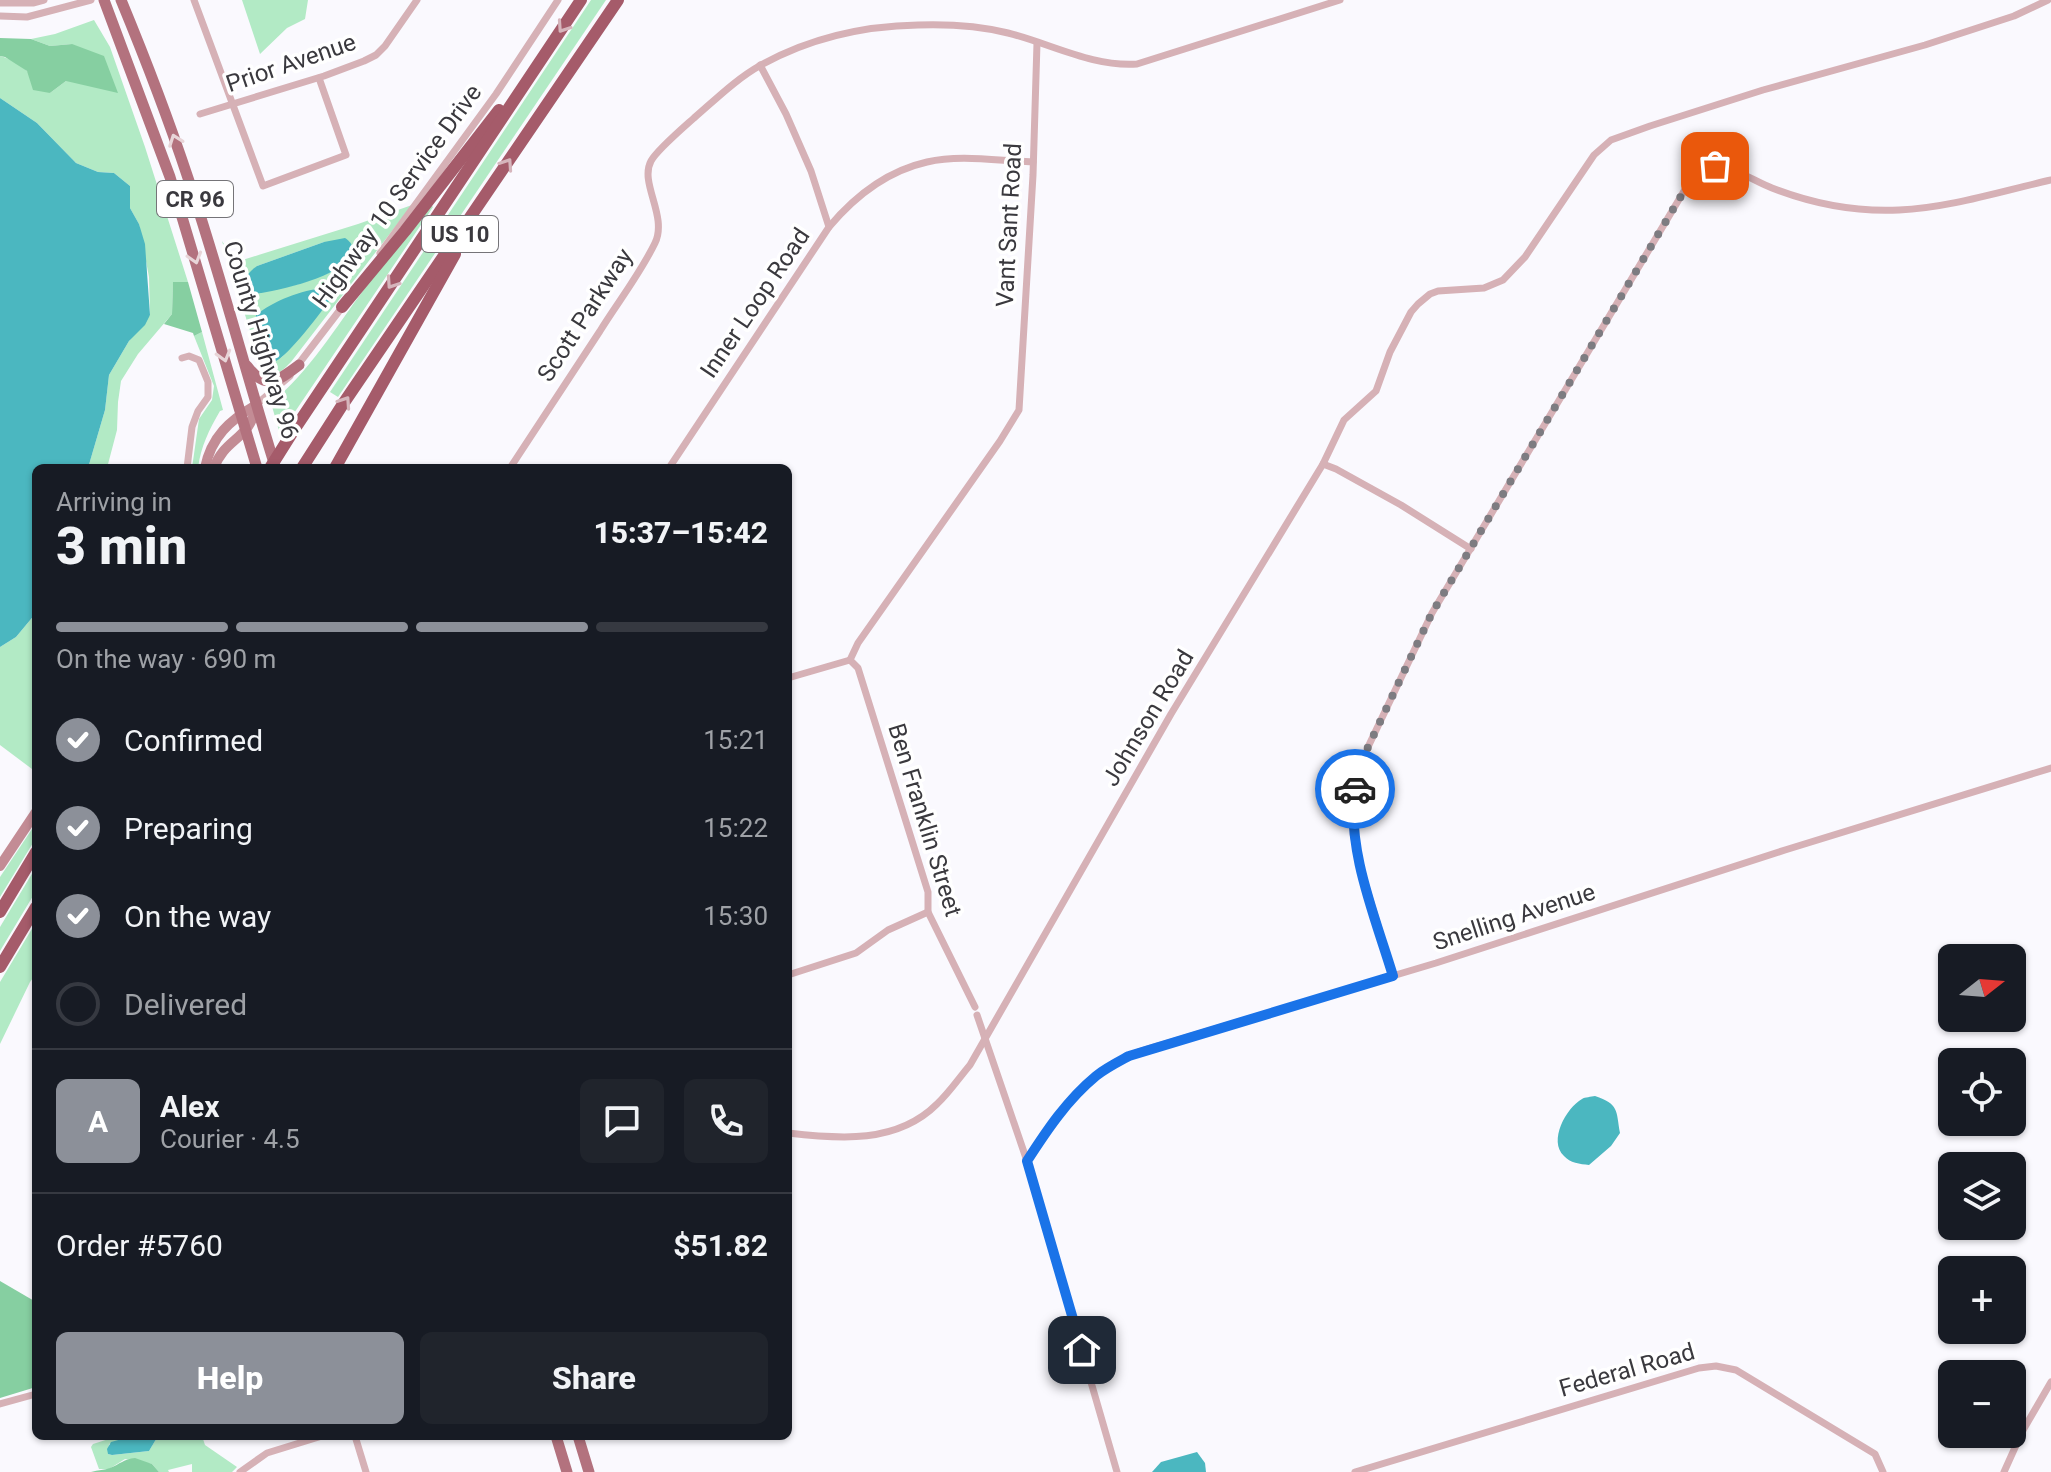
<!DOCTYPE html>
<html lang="en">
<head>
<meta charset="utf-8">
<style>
  :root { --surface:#171b24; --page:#20242c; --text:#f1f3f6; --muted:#9ea1a6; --line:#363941; --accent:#8c9099 }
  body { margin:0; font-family:Roboto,sans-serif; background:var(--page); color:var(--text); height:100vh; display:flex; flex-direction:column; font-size:30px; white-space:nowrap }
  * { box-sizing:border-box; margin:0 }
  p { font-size:26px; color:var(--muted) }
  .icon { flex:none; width:44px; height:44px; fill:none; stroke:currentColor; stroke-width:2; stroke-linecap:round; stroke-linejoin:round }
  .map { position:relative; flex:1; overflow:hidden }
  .side { position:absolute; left:32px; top:464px; width:760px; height:976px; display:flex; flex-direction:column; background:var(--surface); border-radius:12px; box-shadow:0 2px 6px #0004 }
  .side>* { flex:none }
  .needle { width:52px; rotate:73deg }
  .controls { position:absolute; left:1938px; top:944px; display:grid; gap:16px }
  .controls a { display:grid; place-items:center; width:88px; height:88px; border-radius:12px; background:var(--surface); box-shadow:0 2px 6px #0004; font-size:40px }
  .pin { position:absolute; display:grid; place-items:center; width:68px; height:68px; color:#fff; margin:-34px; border-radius:16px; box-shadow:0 4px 12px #0006 }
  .courier { position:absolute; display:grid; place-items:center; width:80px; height:80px; margin:-40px; border:6px solid #1a73e8; border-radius:50%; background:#fff; color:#222; box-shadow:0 2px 10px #0007 }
  .summary em { font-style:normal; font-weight:800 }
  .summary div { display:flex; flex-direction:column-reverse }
  .summary { display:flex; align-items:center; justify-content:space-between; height:136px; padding:0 24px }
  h1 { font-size:52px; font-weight:800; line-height:60px }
  .bar { display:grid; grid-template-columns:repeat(4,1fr); gap:12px 8px; align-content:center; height:96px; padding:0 24px }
  .bar i { height:10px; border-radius:6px; background:var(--line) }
  .bar .on { background:var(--accent) }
  .bar p { grid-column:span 4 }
  .line { display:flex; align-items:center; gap:20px; padding:0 24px; border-top:2px solid var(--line) }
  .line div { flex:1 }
  .round { display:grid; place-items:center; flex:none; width:84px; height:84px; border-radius:12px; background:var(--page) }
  ol { padding:0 24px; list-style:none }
  li { display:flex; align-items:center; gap:24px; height:88px }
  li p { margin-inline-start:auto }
  li .icon { padding:8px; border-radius:50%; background:var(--accent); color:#fff; stroke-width:4 }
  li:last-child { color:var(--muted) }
  li i { width:44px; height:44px; border:4px solid var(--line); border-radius:50% }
  .cta { display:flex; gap:16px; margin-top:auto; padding:16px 24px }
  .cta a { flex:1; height:92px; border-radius:12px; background:var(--accent); color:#fff; font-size:32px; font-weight:800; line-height:92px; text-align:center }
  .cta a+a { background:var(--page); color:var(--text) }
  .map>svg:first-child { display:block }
  .green { fill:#b2eac5; fill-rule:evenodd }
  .forest { fill:#86cfa1 }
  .water { fill:#4bb7c0 }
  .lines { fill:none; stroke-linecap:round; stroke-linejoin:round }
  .street { stroke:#d6b1b6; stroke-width:7 }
  .secondary { stroke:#c38c95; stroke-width:10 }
  .primary { stroke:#b3727e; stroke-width:11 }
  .highway { stroke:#a55b6a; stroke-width:12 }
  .highway-bridge { stroke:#a55b6a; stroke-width:12 }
  .oneway { stroke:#d6b5bc }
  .oneway2 { stroke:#e8d5d8 }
  .done { stroke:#7d7c81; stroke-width:8; stroke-dasharray:0 14.4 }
  .route { stroke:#1a73e8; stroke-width:10 }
  .labels { text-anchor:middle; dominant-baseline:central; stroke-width:7; stroke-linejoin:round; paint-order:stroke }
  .shield { fill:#fff; stroke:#757478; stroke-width:2 }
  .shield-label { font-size:22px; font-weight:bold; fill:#3a393e }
  .street-label { font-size:24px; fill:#3a393e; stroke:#fff }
</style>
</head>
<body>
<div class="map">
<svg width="2051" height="1472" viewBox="0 0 2051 1472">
  <rect width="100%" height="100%" fill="#faf9fe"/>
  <!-- green -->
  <g class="green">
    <path d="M242,0H308L305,19L287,28L260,54Z"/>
    <path d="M591,0H606L338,397L330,392Z"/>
    <path d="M94,20L110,47L145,147L188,282L173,283L172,314L138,354L121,381L118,402L117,430L107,468H88L105,410L109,375L129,341L150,315L149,277L139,224L130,208V186L114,173L98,172L76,163L37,123L0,98V56C20,61 36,79 50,93L66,81L72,44L50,46L31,39L55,34Z"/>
    <path d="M412,205L291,362C283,370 279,375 268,374V372L261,366L222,241L236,262L358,224ZM324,242L334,271L299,284L250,295L257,266ZM324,288L329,292L327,304L281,358L314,289Z"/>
    <path d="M431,205L433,207L280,434L271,403C309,372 336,327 365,288C385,259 409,232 431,205Z"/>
    <path d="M202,332L223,410L220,411C209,430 201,446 198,468H192L199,419L212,400L214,386L194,336Z"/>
    <path d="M36,613V772L0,745V647L16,637Z"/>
    <path d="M36,823V838L0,897V877Z"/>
    <path d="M36,867V891L0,951V927Z"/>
    <path d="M36,922V974L30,982L0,1044V982Z"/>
    <path d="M118,1436H133L109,1444L108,1454L112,1455L149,1451L158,1436H202L205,1445L237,1467L232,1472H192V1464L168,1470L169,1472H159L152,1464L125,1459L109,1469H99L91,1447L93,1444Z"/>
  </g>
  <!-- forest -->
  <g class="forest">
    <path d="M0,38L31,39L50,46L72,44L104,56L118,93L66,81L50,93L33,90L27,71L5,57L0,56Z"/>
    <path d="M173,282H188L202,332L194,336L193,333L164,324L172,314Z"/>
    <path d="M0,1281L36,1302V1387L0,1398Z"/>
    <path d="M135,1458L152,1464L159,1472H91C98,1470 105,1470 110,1468C120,1464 124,1459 135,1458Z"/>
  </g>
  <!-- water -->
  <g class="water">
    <path d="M0,98L37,123L76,163L98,172L114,173L130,186V208L139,224L145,244L150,315L145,325L129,341L109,375L105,410L88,468H36V613L16,637L0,647Z"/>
    <path d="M345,238C351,242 354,246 351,254C340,279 274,291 250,295C240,283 246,274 257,266L324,242Z"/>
    <path d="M324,288L329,292L331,298C323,310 288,356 276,361C269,364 270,363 264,360L255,336L256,315C273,301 302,290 324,288Z"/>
    <path d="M1595,1096C1619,1104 1616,1110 1620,1133L1611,1146L1589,1165C1580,1164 1570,1163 1564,1156C1548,1141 1566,1108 1582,1099C1585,1097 1591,1097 1595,1096Z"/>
    <path d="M133,1436H158L149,1451L112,1455L108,1454L107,1449L111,1442Z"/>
    <path d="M1197,1452L1205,1463L1206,1472H1152L1161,1462Z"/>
  </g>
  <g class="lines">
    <!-- street -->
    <g class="street">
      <path d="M194,0L263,186L346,155L319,78"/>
      <path d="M0,3H33L44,0"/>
      <path d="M0,16L27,17L91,0"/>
      <path d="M200,114L324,76L364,61L376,55L385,46L417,0"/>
      <path d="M829,227C855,196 887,171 927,162C960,154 999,161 1033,162"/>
      <path d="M380,253L496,94L558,0"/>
      <path d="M182,358L189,356L199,360L208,382V397L198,411L192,427L187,468"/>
      <path d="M297,366L343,306"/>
      <path d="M257,404L290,376"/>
      <path d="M1323,464L1336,469L1401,505L1471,549"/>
      <path d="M510,468C540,422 570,376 600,331C618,302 640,274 655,243C668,216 639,183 651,161C657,150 684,127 694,118C715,100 736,79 761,65C808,39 863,26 918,25C948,24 980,26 1008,33C1052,44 1092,67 1137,64L1340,0"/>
      <path d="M669,468L829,227L811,171L786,114L760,65"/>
      <path d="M788,678L850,660"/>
      <path d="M788,975L856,953L888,930L928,912"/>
      <path d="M1393,976L1363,876L1353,834V807L1357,779L1368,747L1432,613L1693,176C1719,154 1746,178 1772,188C1813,204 1856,212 1899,210C1949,208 2002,191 2051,180"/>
      <path d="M975,1007L928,912V892L858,668L850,660L858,643L1000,441L1019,410L1033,175L1037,43"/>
      <path d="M977,1015L1027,1161L1117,1472"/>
      <path d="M788,1133C839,1139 897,1144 937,1104C949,1093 959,1078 970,1065L1171,714L1323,464L1344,420L1376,391L1390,352L1411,312L1418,304L1430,294L1438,291L1484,288L1503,280L1525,257L1594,155L1611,140L1650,126L1763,90L1925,45L2014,16L2048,0"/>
      <path d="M1027,1161C1054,1119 1083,1076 1131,1055C1140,1051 1151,1048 1161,1045L1436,963L1785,850L2051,768"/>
      <path d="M0,1404L36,1394"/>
      <path d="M355,1436L366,1472"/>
      <path d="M240,1472L267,1453L322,1436"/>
      <path d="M1355,1472L1699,1368L1716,1366L1736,1370L1875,1454L1883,1472"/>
      <path d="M2004,1472L2022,1432L2051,1382"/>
    </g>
    <!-- secondary -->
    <g class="secondary">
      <path d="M205,468C211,437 230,420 256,405"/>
      <path d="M214,468C225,437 251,440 256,405"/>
      <path d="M0,866L36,812"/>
    </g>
    <!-- primary -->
    <g class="primary">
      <path d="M104,0L170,177L257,468"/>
      <path d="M121,0C145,58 168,118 188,178C220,273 245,370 275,466"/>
      <path d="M247,366C266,391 278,381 299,365"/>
      <path d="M556,1436L567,1472"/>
      <path d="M578,1436L589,1472"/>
    </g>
    <!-- highway -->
    <g class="highway">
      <path d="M342,307L405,231L499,110"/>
      <path d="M292,433L581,0"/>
      <path d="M302,468L343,404L618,0"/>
      <path d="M335,468L455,254"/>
      <path d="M0,912L36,852"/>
      <path d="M0,967L36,907"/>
    </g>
    <!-- highway-bridge -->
    <path class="highway-bridge" d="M270,468L292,433"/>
  </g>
  <!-- one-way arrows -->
  <defs><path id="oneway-chevron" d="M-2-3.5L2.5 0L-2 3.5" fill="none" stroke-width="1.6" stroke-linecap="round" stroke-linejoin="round" transform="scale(2)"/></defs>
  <g class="oneway">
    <use href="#oneway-chevron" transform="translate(563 27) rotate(124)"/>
    <use href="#oneway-chevron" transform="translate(507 164) rotate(-56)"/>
    <use href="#oneway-chevron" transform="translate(392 283) rotate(124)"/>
    <use href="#oneway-chevron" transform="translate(345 402) rotate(-56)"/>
  </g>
  <g class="oneway2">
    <use href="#oneway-chevron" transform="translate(175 140) rotate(-110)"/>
    <use href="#oneway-chevron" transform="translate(195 258) rotate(73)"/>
    <use href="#oneway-chevron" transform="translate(224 356) rotate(74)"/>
  </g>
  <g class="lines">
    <!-- done -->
    <path class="done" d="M1355,789L1357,779L1368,747L1432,613L1693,176L1704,169L1715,166"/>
    <!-- route -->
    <path class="route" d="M1082,1350L1027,1161C1047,1130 1067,1100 1096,1076C1106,1068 1118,1062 1129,1056L1393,976C1376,919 1346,849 1355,789"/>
  </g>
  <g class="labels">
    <!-- shield labels -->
    <g class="shield">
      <rect x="157" y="181" width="76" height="36" rx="6"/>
      <rect x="422" y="216" width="76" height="36" rx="6"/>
    </g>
    <g class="shield-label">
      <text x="195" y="199">CR 96</text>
      <text x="460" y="234">US 10</text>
    </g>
    <!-- street labels -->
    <g class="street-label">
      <text transform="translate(291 63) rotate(-19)">Prior Avenue</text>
      <text transform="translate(397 196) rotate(-54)">Highway 10 Service Drive</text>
      <text transform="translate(1009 225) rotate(-87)">Vant Sant Road</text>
      <text transform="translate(755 303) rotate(-56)">Inner Loop Road</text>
      <text transform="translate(585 315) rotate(-57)">Scott Parkway</text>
      <text transform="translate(261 340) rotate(73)">County Highway 96</text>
      <text transform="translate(1148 718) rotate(-59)">Johnson Road</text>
      <text transform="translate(925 820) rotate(73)">Ben Franklin Street</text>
      <text transform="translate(1514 917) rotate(-18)">Snelling Avenue</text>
      <text transform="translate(1627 1370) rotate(-16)">Federal Road</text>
    </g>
  </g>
</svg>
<div class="controls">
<a><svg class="needle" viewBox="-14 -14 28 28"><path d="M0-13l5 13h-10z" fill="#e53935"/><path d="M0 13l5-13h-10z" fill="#9ea1a6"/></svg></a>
<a><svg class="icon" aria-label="locate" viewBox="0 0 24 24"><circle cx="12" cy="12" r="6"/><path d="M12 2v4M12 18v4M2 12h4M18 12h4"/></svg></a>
<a><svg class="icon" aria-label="layers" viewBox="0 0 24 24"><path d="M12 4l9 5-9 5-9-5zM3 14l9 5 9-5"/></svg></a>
<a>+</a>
<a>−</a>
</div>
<div class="pin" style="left:1715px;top:166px;background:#ea580c"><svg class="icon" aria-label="bag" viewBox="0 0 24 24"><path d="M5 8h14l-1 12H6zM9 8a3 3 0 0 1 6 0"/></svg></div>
<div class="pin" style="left:1082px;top:1350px;background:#1f2937"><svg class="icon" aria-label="home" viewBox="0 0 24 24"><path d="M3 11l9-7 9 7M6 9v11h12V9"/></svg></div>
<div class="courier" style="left:1355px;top:789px"><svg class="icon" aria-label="car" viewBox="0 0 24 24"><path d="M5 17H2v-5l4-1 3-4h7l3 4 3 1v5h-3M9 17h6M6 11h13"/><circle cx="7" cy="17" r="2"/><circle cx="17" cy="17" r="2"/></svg></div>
<section class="side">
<div class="summary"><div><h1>3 min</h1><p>Arriving in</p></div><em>15:37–15:42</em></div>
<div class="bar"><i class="on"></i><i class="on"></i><i class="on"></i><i></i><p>On the way · 690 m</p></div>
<ol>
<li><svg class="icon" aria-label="check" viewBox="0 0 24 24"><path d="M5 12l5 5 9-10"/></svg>Confirmed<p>15:21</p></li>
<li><svg class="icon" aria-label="check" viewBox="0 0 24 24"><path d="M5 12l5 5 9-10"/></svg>Preparing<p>15:22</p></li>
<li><svg class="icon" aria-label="check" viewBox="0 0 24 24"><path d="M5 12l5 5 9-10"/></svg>On the way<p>15:30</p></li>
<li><i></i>Delivered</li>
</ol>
<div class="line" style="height:144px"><b class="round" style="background:var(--accent);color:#fff">A</b><div><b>Alex</b><p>Courier · 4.5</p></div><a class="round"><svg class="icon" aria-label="chat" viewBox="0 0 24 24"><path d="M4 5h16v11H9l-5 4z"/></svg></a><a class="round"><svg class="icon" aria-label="phone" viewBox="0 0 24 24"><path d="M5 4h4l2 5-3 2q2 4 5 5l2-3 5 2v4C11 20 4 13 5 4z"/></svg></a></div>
<div class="line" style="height:104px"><div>Order #5760</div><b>$51.82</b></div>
<div class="cta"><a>Help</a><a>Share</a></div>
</section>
</div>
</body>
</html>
